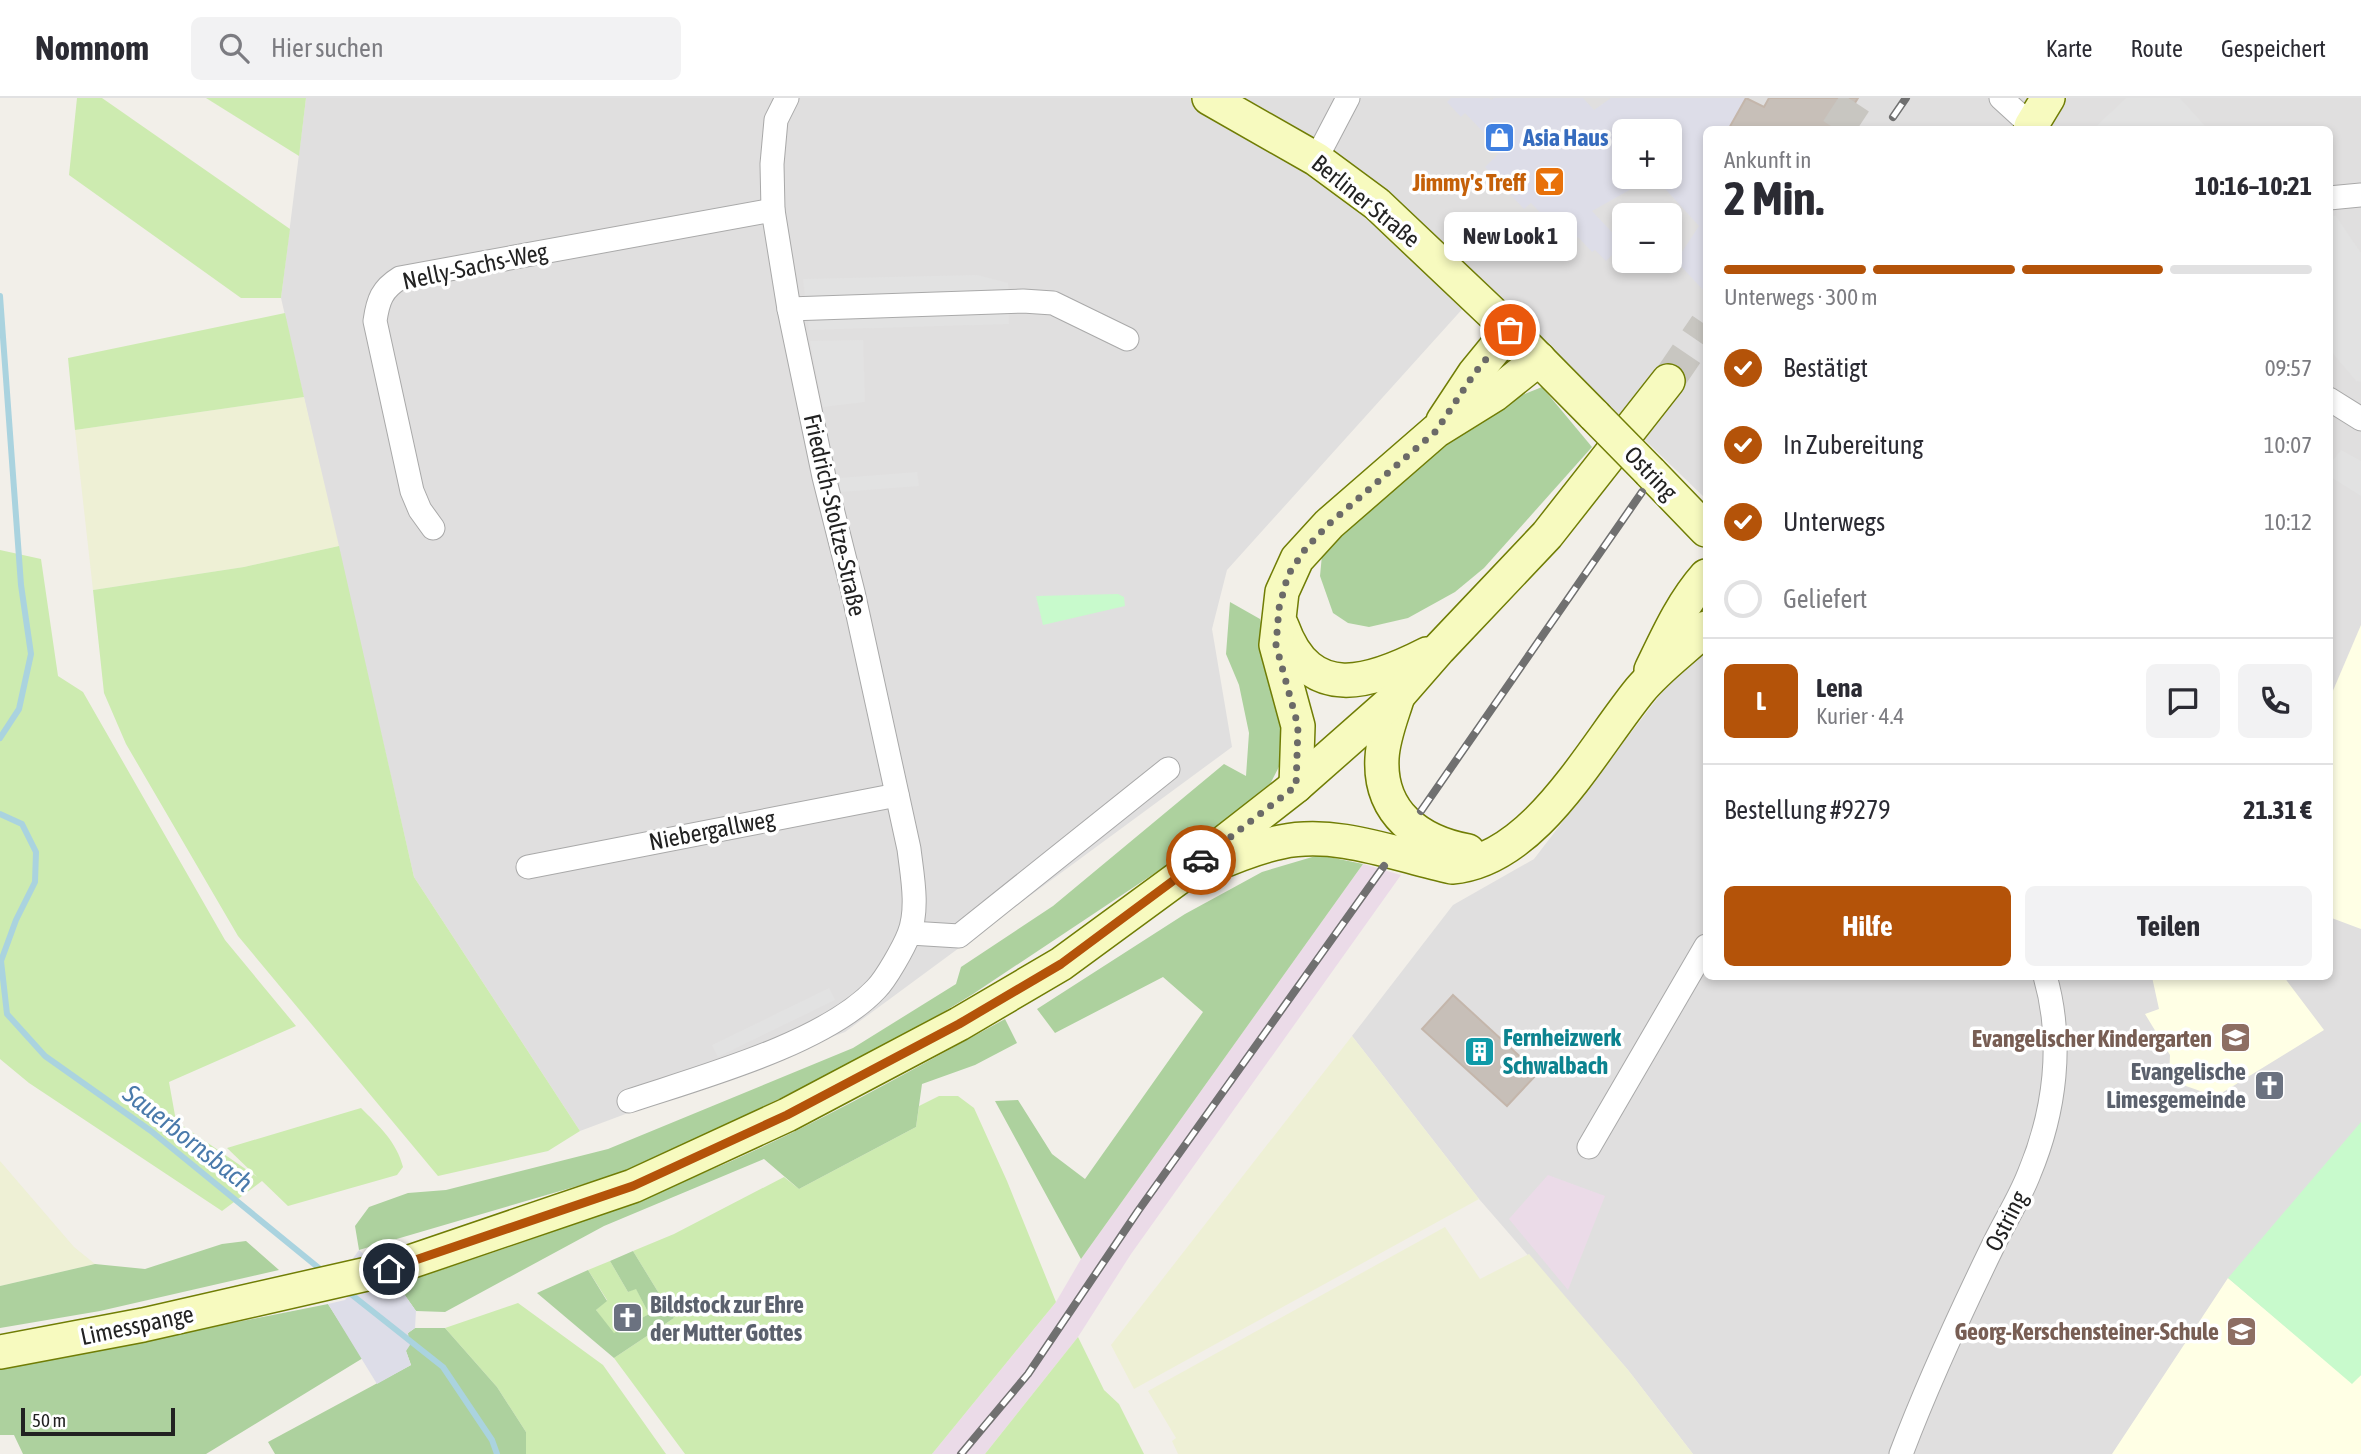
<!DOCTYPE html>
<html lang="de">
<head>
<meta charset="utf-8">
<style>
  :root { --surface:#fff; --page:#f2f2f3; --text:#2b2b33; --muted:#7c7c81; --line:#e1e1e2; --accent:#b45309 }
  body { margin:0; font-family:"Asap Condensed",sans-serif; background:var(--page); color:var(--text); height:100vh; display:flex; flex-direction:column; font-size:26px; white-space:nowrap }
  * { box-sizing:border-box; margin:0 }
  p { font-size:23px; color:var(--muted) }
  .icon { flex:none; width:38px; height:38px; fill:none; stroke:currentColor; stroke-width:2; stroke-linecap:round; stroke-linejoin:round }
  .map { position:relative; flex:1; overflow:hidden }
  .drawer { position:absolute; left:1703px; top:28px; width:630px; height:854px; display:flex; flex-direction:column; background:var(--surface); border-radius:10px; box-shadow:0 4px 10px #0003 }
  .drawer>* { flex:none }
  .fabs { position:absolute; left:1612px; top:21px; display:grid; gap:14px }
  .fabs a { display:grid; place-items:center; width:70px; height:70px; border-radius:10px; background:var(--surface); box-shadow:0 4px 10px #0003; font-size:35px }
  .scale { position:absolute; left:21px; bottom:18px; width:154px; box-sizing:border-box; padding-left:7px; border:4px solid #222; border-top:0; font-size:19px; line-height:24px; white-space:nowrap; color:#222; -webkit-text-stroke:5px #fff; paint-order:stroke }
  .pin { position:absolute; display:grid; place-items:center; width:60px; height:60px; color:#fff; margin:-30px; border:4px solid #fff; border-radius:50%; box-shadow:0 2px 7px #0007 }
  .courier { position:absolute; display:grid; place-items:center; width:70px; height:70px; margin:-35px; border:5px solid #b45309; border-radius:50%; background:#fff; color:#222; box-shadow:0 2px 9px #0007 }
  .bubble { position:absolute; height:49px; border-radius:10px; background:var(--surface); box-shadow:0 4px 10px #0003; font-size:23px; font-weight:700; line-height:49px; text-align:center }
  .head em { font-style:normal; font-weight:700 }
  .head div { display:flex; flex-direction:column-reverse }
  .head { display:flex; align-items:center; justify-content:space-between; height:119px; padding:0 21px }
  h1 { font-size:46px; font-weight:700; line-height:52px }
  .bar { display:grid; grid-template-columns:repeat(4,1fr); gap:10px 7px; align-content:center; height:84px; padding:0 21px }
  .bar i { height:9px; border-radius:5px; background:var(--line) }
  .bar .current { background:var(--accent) }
  .bar p { grid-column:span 4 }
  .line { display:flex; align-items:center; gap:18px; padding:0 21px; border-top:2px solid var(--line) }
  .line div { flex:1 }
  .round { display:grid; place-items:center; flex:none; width:74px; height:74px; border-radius:10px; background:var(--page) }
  ol { padding:0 21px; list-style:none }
  li { display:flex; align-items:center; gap:21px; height:77px }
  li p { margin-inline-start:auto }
  li .icon { padding:7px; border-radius:50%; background:var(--accent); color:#fff; stroke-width:4 }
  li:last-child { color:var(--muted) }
  li i { width:38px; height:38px; border:4px solid var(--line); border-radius:50% }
  .cta { display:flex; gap:14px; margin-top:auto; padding:14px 21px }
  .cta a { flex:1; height:80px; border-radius:10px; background:var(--accent); color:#fff; font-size:28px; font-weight:700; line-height:80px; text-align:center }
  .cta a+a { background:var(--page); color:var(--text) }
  header { display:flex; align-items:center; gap:42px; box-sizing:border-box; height:98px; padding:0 35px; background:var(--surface); border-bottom:2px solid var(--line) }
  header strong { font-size:33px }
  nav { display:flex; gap:38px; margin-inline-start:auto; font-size:24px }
  .search { width:490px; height:63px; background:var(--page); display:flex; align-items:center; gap:18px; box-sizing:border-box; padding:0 24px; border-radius:10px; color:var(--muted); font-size:26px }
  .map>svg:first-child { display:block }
  .residential { fill:#e0dfdf; fill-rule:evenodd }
  .industrial { fill:#ebdbe8 }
  .education { fill:#ffffe5 }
  .farmland { fill:#eef0d5 }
  .grass { fill:#cdebb0 }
  .forest { fill:#add19e }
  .park { fill:#c8facc }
  .parking { fill:#e2e2e2 }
  .plaza { fill:#dddde8 }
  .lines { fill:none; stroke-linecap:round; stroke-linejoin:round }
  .stream { stroke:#aad3df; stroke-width:6 }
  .building { fill:#c7bfb8; stroke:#c4b6ab; stroke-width:2 }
  .secondary-tunnel { stroke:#c8c6c1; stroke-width:33; stroke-dasharray:33 17; stroke-linecap:butt }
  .street-casing { stroke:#a9a9a9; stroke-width:25 }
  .secondary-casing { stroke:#707d05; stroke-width:36 }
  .street { stroke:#fff; stroke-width:23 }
  .secondary { stroke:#f7fabf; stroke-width:33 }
  .rail-casing { stroke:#707070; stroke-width:8 }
  .rail { stroke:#fff; stroke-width:5; stroke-dasharray:16; stroke-linecap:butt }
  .secondary-bridge-casing { stroke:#707d05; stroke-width:36; stroke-linecap:butt }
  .secondary-bridge { stroke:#f7fabf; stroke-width:33 }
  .done { stroke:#6b6a68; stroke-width:7; stroke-dasharray:0 12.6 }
  .route { stroke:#b45309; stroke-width:9 }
  .labels { text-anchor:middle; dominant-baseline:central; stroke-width:7; stroke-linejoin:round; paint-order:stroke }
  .shop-label { font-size:24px; font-weight:bold; fill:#366cbe; stroke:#fff; text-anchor:start }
  .food-label { font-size:24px; font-weight:bold; fill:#c56008; stroke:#fff; text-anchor:end }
  .street-label { font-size:24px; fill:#222; stroke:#fff }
  .culture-label { font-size:24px; font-weight:bold; fill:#0d838f; stroke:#fff; text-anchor:start }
  .education-label { font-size:24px; font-weight:bold; fill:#785e54; stroke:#fff; text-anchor:end }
  .worship-label { font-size:24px; font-weight:bold; fill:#5b616d; stroke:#fff; text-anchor:end }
  .water-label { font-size:26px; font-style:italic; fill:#4a7aab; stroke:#fff }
</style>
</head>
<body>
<header>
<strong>Nomnom</strong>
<div class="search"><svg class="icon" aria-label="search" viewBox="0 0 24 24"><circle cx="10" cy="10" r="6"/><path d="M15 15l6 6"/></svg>Hier suchen</div>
<nav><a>Karte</a><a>Route</a><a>Gespeichert</a></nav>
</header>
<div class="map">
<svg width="2361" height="1356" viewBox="0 0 2361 1356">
  <rect width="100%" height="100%" fill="#f2efe9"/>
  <!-- residential -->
  <path class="residential" d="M306,0H2025L2051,25L2067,0H2361V1356H1693L1628,1272L1479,1101L1352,938L1453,807L1534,761L1663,593L1706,551V878H2329V32H1706V401L1484,187L1227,472L1212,531L1232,649L845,934L580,1033L414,779L281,200ZM1624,33H1670V79H1624ZM1624,117H1670V163H1624Z"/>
  <!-- industrial -->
  <g class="industrial">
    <path d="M1363,766L1401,777L1131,1156L1078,1239L985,1356H932L1056,1204L1081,1161Z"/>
    <path d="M1548,1077L1605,1098L1568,1192L1509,1121Z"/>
  </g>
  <!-- education -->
  <g class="education">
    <path d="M2361,527V831L2329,819V602Z"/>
    <path d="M2152,879H2284L2324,932L2207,1004L2203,994L2169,982L2170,957L2145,916L2159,911Z"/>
    <path d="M2228,1180L2352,1285L2361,1277V1356H2112Z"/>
  </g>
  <!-- farmland -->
  <g class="farmland">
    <path d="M304,299L339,448L244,469L93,492L75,332Z"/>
    <path d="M1352,938L1479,1101L1134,1291L1111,1247Z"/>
    <path d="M0,1063L74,1149L95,1166L0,1188Z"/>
    <path d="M1445,1129L1480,1181L1529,1156L1628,1272L1693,1356H1178L1172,1343L1176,1340L1148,1293Z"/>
  </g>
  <!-- grass -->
  <g class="grass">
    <path d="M77,0H102L290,131L281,200H241L69,77Z"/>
    <path d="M206,0H306L299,58Z"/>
    <path d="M285,215L304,299L75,332L68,260Z"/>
    <path d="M339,448L414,779L580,1033L548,1053L438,1078L238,838L126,646L104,595L93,492L244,469Z"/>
    <path d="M0,452L41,461L58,578L83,594L225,842L296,928L169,984L176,1023L257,1079L227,1050L361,1010C378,1027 397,1044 403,1069L397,1077L288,1108L262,1083L222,1113L29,985L0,961Z"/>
    <path d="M939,998H958L974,1010L1007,1083L1056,1204L932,1356H685L614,1260L674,1220L633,1153L674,1136L784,1079L799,1091L916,1029L919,1008Z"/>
    <path d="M610,1163L628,1194L636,1190L649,1216L613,1236L596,1212L607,1202L588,1172Z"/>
    <path d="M518,1205L603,1267L666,1356H526V1334L497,1289L445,1230Z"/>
    <path d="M1078,1239L1104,1292L1119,1306L1144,1356H985Z"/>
  </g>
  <!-- forest -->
  <g class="forest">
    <path d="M1542,289L1592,349L1484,470L1455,494L1408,520L1369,529L1348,525L1333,515L1320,478L1322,457L1352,414L1492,309Z"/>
    <path d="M1230,504L1260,521L1280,609L1285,657L1265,696L1167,767L973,896L894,944L738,1021L615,1077L359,1152L355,1128L369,1109L408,1095L446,1092L608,1051L853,950L956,886L961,869L1053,808L1224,666L1246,678L1249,635L1239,587L1226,556Z"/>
    <path d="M1319,757L1363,766L1081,1161L995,1003L1018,1002L1052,1056L1085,1081L1203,914L1163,879L1055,935L1037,911L1185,816L1262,774Z"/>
    <path d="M1005,921L1017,945L975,967L922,986L916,1029L799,1091L764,1061L604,1128L445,1214L416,1213L397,1186C520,1147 643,1104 760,1050C844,1011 924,965 1005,921Z"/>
    <path d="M246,1143L279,1172L100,1213L0,1230V1188L95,1166L145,1171L222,1146Z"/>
    <path d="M633,1153L674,1220L614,1260L537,1195L588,1172L607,1203L596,1212L614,1235L649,1216L636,1191L628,1194L610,1163Z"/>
    <path d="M328,1206L363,1260L206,1356H23L14,1337H0V1271Z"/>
    <path d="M415,1230H445L497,1289L526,1334V1356H275L268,1344L411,1267L406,1253L408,1235Z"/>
  </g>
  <!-- park -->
  <g class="park">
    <path d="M1118,496L1124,499L1125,508L1043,527L1036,498Z"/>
    <path d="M2361,1024V1277L2352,1286L2228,1180Z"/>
  </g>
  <!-- parking -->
  <g class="parking">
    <path d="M2126,0H2180L2208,31H2093Z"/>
    <path d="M2329,117L2336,118L2361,155V284L2356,283L2329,251Z"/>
    <path d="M977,177L1008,185L1009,226L809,232L803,181Z"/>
    <path d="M863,242L865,304L823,309L810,243Z"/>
    <path d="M2341,352L2361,363V398L2329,378V367Z"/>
    <path d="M917,374L919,388L840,394L839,380Z"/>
    <path d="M829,890L835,902L718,959L712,947Z"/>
  </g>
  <!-- plaza -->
  <g class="plaza">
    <path d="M1451,0H1489L1491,2L1494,0H1583L1594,12L1611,0H1746L1728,31L1706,32V195L1676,163L1699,128L1658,83L1661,81L1659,79H1670V33H1624V79H1644L1640,81L1642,85L1592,113L1623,146L1606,163L1595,152L1592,154L1578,139L1570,146L1531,105L1524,111L1485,69L1498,56L1485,43L1488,39L1465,15L1461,19L1447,4Z"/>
    <path d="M359,1152L397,1186L416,1213L415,1230L408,1235L410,1247L406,1253L411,1267L377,1286L328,1206L345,1202L356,1189L349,1166Z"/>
  </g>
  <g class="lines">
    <!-- stream -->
    <g class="stream">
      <path d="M0,198L21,487L31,556L19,611L0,640"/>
      <path d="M0,716L22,726L36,754L35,784L16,822L1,863L7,916L45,958L151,1033L325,1175"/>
      <path d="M347,1193L443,1269L492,1342L497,1356"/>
    </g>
  </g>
  <!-- building -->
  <g class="building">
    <path d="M1746,0L1764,9L1769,0H1858L1841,28L1835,25L1831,32H1728Z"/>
    <path d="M1453,897L1538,975L1507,1008L1422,931Z"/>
  </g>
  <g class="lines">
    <!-- secondary-tunnel -->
    <g class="secondary-tunnel">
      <path d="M1837,32L1858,0"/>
      <path d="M1668,283L1706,227"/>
    </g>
    <defs>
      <g id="street">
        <path d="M2001,0L2036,32"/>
        <path d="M1316,61L1348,0"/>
        <path d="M2329,100L2361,97"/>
        <path d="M789,211L1023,203L1053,205L1127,241"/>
        <path d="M2329,301L2361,321"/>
        <path d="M433,430L420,412L412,393L375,223C378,202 382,191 400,180L773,112"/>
        <path d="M528,769L897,697"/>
        <path d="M910,835L959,838L1168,671"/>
        <path d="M629,1003C701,979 824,946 876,891C886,881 904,849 909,836C919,810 912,777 909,751L853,494L824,379L789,211L773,112L772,66L776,22L787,0"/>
        <path d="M1589,1049L1706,848"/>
        <path d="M1901,1356C1927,1287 1959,1218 1991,1152C2003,1126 2019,1102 2029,1076C2055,1014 2064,944 2045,878"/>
      </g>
      <g id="secondary">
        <path d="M1209,0L1316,61L1377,106L1510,232L1595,318"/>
        <path d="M2031,28L2048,0"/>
        <path d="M1443,323L1474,276L1510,232"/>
        <path d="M1650,374L1706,432"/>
        <path d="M1282,528C1310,606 1370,585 1427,556"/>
        <path d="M1651,572C1667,539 1682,505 1706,478"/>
        <path d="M1398,598C1392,618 1383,639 1382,660C1379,715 1419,744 1468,753"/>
        <path d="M1296,688L1298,628L1276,547L1282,494L1297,461L1329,426L1436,333L1494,297L1539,261"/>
        <path d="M1209,769C1232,759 1256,749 1281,744C1338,732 1396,757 1452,769C1535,762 1591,652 1640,592C1659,569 1685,551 1706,530"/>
        <path d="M0,1254L143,1227L389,1171L633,1088L787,1017L959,926L1061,866L1177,781L1296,688L1398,598L1439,551L1547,437L1668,283"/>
      </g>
    </defs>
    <!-- street casing -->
    <use href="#street" class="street-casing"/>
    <!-- secondary casing -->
    <use href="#secondary" class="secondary-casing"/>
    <!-- street -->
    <use href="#street" class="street"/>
    <!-- secondary -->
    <use href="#secondary" class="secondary"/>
    <defs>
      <g id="rail">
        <path d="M1893,19L1906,0"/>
        <path d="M1421,713L1642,394"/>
        <path d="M961,1356L1028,1276L1138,1113L1384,768"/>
      </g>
    </defs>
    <!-- rail casing -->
    <use href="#rail" class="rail-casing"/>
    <!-- rail -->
    <use href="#rail" class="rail"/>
    <defs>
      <path id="secondary-bridge" d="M1595,318L1650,374"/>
    </defs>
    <!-- secondary-bridge casing -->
    <use href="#secondary-bridge" class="secondary-bridge-casing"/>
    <!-- secondary-bridge -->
    <use href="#secondary-bridge" class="secondary-bridge"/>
  </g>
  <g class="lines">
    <!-- done -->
    <path class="done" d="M1201,762L1296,688L1298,628L1276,547L1279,510L1288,477L1306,450L1329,426L1436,333L1474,276L1510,232"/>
    <!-- route -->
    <path class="route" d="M389,1171L633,1088L787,1017L959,926L1061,866L1201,762"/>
  </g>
  <!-- icons -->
  <defs>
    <symbol id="shop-square" viewBox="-11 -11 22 22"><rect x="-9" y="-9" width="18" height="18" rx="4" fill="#3f7fe0" stroke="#fff"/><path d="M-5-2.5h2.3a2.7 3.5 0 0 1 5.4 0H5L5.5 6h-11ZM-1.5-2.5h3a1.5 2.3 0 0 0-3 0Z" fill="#fff"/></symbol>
    <symbol id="bar-square" viewBox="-11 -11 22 22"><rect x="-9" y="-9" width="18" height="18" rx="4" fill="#e8710a" stroke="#fff"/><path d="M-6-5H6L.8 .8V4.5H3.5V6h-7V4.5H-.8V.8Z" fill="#fff"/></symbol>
    <symbol id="school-square" viewBox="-11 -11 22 22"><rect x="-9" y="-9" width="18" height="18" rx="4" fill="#8d6e63" stroke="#fff"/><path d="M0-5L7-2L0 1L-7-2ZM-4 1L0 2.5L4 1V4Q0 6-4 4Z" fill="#fff"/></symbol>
    <symbol id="building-square" viewBox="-11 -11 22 22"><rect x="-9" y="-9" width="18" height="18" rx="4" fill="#0f9aa8" stroke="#fff"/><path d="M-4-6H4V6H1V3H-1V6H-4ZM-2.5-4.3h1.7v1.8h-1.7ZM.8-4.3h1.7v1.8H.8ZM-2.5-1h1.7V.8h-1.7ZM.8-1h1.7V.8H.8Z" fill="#fff"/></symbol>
    <symbol id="church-square" viewBox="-11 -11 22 22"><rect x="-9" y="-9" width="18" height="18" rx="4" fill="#6b7280" stroke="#fff"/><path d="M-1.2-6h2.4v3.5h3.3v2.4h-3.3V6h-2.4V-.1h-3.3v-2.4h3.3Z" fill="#fff"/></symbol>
  </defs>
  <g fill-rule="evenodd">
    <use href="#shop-square" x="1482" y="22" width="35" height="35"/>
    <use href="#bar-square" x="1532" y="66" width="35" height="35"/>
    <use href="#school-square" x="2218" y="922" width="35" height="35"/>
    <use href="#building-square" x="1462" y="936" width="35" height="35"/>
    <use href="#church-square" x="2252" y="970" width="35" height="35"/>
    <use href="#church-square" x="610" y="1202" width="35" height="35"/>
    <use href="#school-square" x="2224" y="1216" width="35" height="35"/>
  </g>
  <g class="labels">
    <!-- shop labels -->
    <g class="shop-label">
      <text x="1523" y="39">Asia Haus</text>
    </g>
    <!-- food labels -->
    <g class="food-label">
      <text x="1526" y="84">Jimmy's Treff</text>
    </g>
    <!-- street labels -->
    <g class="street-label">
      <text transform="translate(1366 103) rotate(39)">Berliner Straße</text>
      <text transform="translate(475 168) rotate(-12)">Nelly-Sachs-Weg</text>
      <text transform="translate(1651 375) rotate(46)">Ostring</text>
      <text transform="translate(835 417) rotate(77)">Friedrich-Stoltze-Straße</text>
      <text transform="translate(712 732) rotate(-11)">Niebergallweg</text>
      <text transform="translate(2006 1123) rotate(-63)">Ostring</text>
      <text transform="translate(137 1227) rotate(-12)">Limesspange</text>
    </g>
    <!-- culture labels -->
    <g class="culture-label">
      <text x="1503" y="939">Fernheizwerk<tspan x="1503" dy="28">Schwalbach</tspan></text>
    </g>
    <!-- education labels -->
    <g class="education-label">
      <text x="2212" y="940">Evangelischer Kindergarten</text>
      <text x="2219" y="1233">Georg-Kerschensteiner-Schule</text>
    </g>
    <!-- worship labels -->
    <g class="worship-label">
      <text x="2246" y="973">Evangelische<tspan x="2246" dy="28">Limesgemeinde</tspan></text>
      <text x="650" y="1206" text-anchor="start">Bildstock zur Ehre<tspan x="650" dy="28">der Mutter Gottes</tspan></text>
    </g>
    <!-- water labels -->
    <g class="water-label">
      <text transform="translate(188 1040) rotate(38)">Sauerbornsbach</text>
    </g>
  </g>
</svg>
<div class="fabs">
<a>+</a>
<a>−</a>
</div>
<div class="scale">50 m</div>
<div class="pin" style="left:1510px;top:232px;background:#ea580c"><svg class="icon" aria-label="bag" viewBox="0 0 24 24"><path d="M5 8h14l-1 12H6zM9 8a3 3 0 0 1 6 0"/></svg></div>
<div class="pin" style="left:389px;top:1171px;background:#1f2937"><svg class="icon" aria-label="home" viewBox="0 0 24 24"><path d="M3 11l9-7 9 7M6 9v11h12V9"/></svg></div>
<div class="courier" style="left:1201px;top:762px"><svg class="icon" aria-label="car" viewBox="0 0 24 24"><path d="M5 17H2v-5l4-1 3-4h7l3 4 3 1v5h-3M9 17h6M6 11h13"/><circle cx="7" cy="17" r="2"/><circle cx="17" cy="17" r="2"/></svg></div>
<div class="bubble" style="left:1444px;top:114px;width:133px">New Look 1</div>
<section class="drawer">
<div class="head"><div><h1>2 Min.</h1><p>Ankunft in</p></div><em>10:16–10:21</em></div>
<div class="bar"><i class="current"></i><i class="current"></i><i class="current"></i><i></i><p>Unterwegs · 300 m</p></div>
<ol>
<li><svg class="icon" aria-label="check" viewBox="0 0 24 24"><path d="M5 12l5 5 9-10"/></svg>Bestätigt<p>09:57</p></li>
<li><svg class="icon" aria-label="check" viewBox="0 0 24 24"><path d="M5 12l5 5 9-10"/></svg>In Zubereitung<p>10:07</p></li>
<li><svg class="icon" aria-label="check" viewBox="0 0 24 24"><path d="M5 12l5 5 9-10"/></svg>Unterwegs<p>10:12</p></li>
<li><i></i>Geliefert</li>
</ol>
<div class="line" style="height:126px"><b class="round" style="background:var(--accent);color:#fff">L</b><div><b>Lena</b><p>Kurier · 4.4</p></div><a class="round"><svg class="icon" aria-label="chat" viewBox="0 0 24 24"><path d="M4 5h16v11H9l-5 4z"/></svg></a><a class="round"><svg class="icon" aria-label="phone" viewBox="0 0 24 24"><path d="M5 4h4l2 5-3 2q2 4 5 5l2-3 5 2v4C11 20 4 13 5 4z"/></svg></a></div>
<div class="line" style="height:91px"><div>Bestellung #9279</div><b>21.31 €</b></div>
<div class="cta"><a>Hilfe</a><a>Teilen</a></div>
</section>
</div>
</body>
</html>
